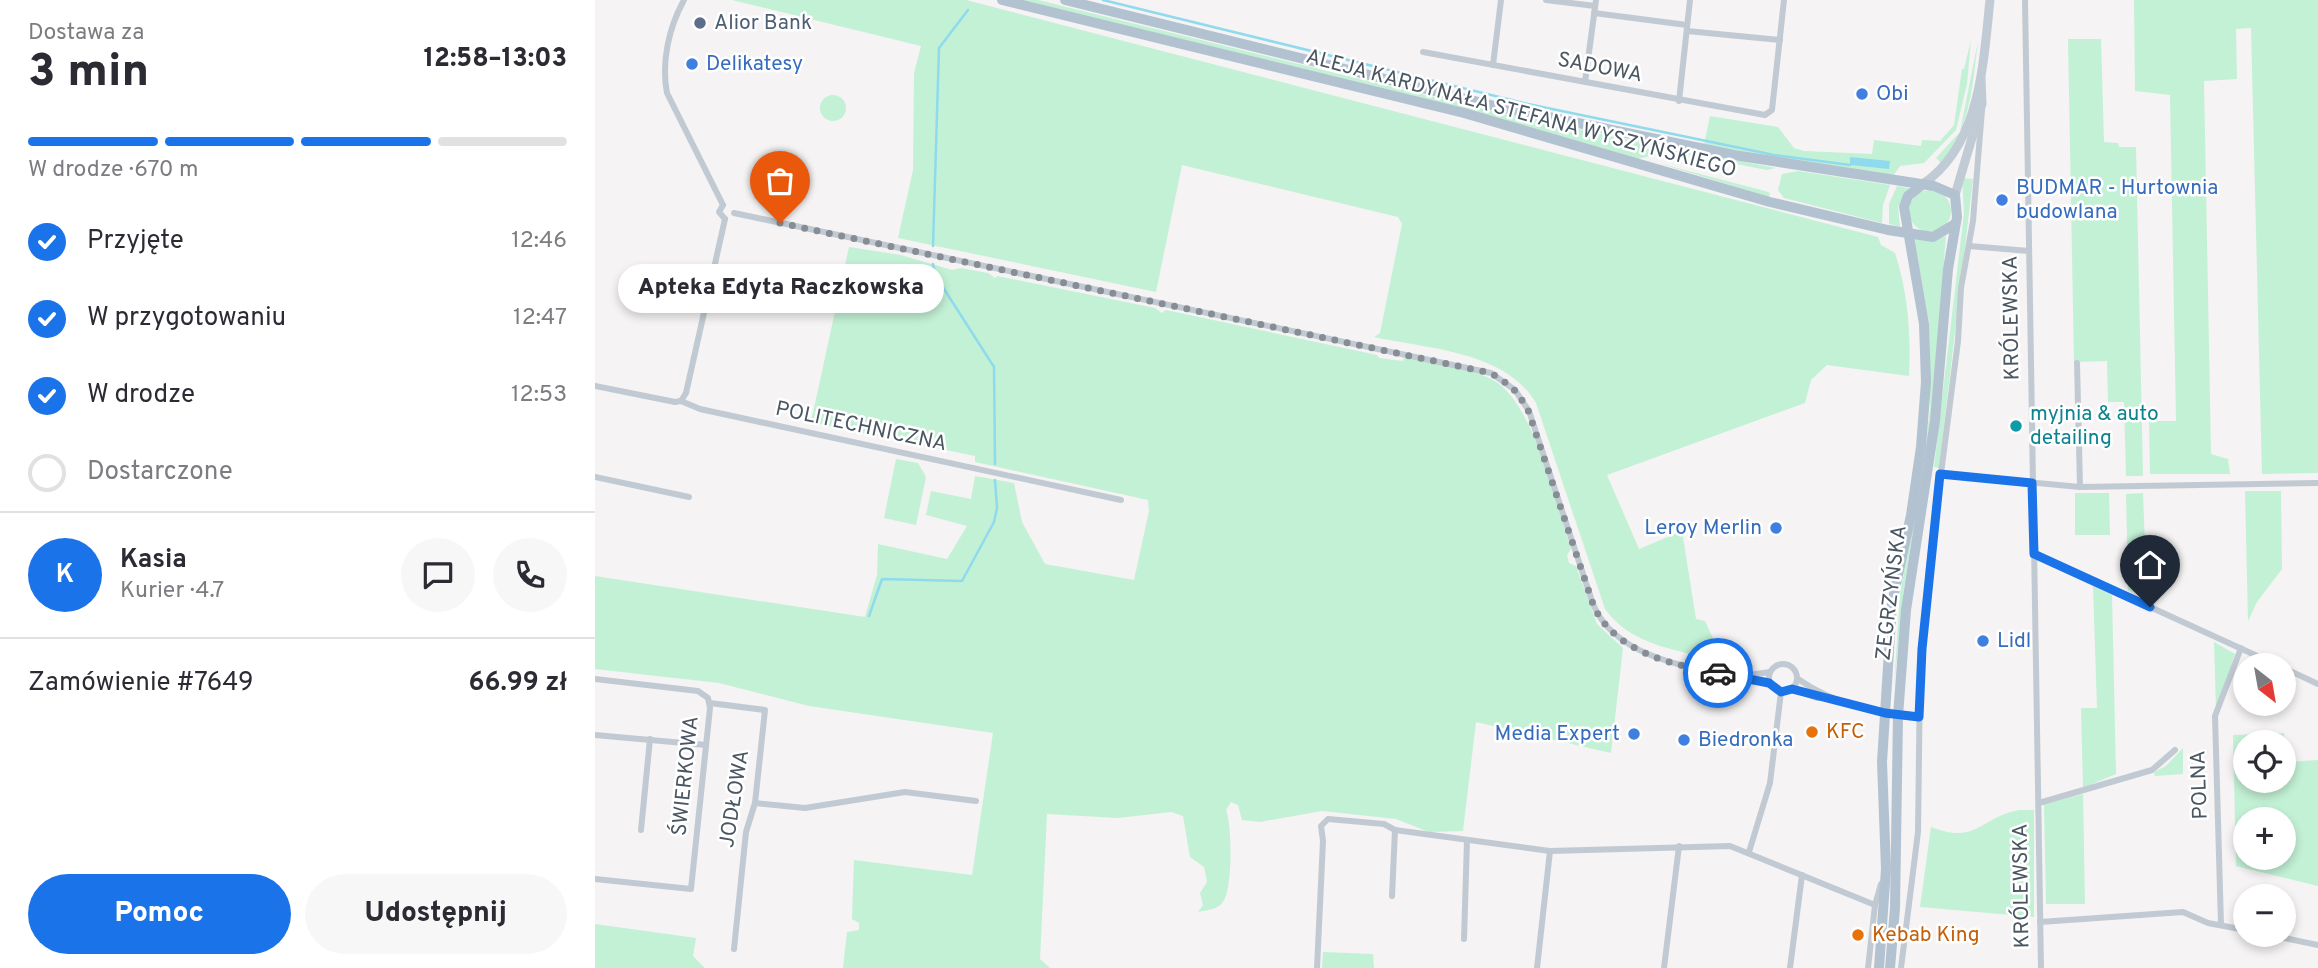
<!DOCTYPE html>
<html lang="pl">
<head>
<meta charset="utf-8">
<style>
  :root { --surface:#fff; --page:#f7f7f7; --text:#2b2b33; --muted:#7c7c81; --line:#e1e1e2; --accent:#1a73e8 }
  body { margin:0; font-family:Overpass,sans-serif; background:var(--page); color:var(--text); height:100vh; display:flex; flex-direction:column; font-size:26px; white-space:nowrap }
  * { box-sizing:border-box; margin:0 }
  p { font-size:23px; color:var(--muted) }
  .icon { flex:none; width:38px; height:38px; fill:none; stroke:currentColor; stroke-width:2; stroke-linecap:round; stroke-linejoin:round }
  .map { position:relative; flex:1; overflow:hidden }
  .panel { display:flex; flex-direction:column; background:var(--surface); width:595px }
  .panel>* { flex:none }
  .needle { width:46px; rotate:149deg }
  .fabs { position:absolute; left:1638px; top:653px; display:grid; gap:14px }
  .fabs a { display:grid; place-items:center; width:63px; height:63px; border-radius:50%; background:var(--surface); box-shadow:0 4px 10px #0003; font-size:35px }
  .pin { position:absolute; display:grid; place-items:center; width:60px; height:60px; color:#fff; margin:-72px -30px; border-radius:50% 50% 50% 0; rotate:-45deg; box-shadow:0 0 7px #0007 }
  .pin .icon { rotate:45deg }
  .courier { position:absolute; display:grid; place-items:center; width:70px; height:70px; margin:-35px; border:5px solid #1a73e8; border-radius:50%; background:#fff; color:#222; box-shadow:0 2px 9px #0007 }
  .bubble { position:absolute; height:49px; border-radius:24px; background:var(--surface); box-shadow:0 4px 10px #0003; font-size:23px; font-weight:800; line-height:49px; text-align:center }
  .overview em { font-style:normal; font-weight:800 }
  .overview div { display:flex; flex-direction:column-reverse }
  .overview { display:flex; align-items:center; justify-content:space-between; height:119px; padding:0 28px }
  h1 { font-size:46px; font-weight:800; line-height:52px }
  .bar { display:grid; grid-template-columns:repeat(4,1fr); gap:10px 7px; align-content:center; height:84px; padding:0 28px }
  .bar i { height:9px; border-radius:5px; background:var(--line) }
  .bar .on { background:var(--accent) }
  .bar p { grid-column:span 4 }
  .line { display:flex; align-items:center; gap:18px; padding:0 28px; border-top:2px solid var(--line) }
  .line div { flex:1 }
  .round { display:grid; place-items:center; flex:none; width:74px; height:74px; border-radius:37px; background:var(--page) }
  ol { padding:0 28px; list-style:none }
  li { display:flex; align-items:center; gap:21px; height:77px }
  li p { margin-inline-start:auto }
  li .icon { padding:7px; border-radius:50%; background:var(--accent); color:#fff; stroke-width:4 }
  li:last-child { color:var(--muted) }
  li i { width:38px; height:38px; border:4px solid var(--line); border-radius:50% }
  .button { display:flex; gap:14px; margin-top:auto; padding:14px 28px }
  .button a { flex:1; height:80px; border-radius:42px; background:var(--accent); color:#fff; font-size:28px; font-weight:800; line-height:80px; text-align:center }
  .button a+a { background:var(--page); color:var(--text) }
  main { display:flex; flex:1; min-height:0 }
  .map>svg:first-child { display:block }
  .green { fill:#c3f1d5; fill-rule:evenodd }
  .water { fill:#90daee }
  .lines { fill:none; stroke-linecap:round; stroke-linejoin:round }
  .stream { stroke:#90daee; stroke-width:2.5 }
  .street { stroke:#c1cad2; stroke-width:6 }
  .secondary { stroke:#c1cbd6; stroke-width:9 }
  .primary { stroke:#b3c2d1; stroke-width:10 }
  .done { stroke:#868d94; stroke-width:7; stroke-dasharray:0 12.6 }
  .route { stroke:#1a73e8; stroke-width:9 }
  .service-dot { fill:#5c6f8a; stroke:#fff; stroke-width:2.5 }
  .shop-dot { fill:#3f7fe0; stroke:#fff; stroke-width:2.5 }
  .culture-dot { fill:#0f9aa8; stroke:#fff; stroke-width:2.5 }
  .food-dot { fill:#e8710a; stroke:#fff; stroke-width:2.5 }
  .labels { text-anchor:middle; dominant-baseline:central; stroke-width:5; stroke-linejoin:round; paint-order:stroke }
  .service-label { font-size:21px; fill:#4e5e75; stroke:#fff; text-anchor:start }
  .shop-label { font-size:21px; fill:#366cbe; stroke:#fff; text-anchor:start }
  .street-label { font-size:21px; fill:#4a5661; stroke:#fff }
  .culture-label { font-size:21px; fill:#0d838f; stroke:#fff; text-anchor:start }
  .food-label { font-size:21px; fill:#c56008; stroke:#fff; text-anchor:start }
</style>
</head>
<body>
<main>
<section class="panel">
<div class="overview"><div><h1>3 min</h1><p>Dostawa za</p></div><em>12:58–13:03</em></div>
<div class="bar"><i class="on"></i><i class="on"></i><i class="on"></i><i></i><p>W drodze · 670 m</p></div>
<ol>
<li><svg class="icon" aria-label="check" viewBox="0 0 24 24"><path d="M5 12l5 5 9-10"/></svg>Przyjęte<p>12:46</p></li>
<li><svg class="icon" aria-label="check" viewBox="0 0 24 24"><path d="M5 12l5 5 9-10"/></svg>W przygotowaniu<p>12:47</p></li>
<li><svg class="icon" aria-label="check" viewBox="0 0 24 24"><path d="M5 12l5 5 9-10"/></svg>W drodze<p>12:53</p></li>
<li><i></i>Dostarczone</li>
</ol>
<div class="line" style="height:126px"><b class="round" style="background:var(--accent);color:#fff">K</b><div><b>Kasia</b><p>Kurier · 4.7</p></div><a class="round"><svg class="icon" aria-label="chat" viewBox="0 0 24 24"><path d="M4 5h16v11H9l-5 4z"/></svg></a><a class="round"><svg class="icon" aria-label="phone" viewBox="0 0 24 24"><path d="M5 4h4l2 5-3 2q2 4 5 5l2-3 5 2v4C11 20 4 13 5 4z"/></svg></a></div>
<div class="line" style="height:91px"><div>Zamówienie #7649</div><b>66.99 zł</b></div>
<div class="button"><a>Pomoc</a><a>Udostępnij</a></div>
</section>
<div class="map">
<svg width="1723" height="968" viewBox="0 0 1723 968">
  <rect width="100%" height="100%" fill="#f5f3f3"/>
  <!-- green -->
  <g class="green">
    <path d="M137,0H371L1283,237L1286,245L1300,253C1313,292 1316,335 1314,376L1232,365L1216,380L1210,403L1012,475L1044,549L1087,531L1101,619L1110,621L1120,643L1117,660C1077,648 1036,645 1010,609L941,403C910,351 834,349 779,337L785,333L807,224L803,217L587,165L561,292L303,238L318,170L319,73L326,46Z"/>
    <path d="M418,0H443L867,104L1044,142L1058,153L1056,156L1042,159Z"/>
    <path d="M1539,0H1723V473L1667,474L1656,28L1641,29L1642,79L1609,81L1616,454L1633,459L1635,474H1555L1554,421H1581L1575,95L1540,91Z"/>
    <path d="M1473,39H1506L1509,142L1523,143L1524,147H1541L1548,476H1531L1529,402H1513L1512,361L1479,362Z"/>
    <path d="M1376,40L1372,84L1361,130L1329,163L1305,166L1298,176L1109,145L1115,116L1183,127L1199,148L1209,151L1277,154L1279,140L1326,146L1327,140L1345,141L1359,125L1367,69H1369Z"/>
    <path d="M1383,41C1377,89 1376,124 1347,164L1341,158L1365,132Z"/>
    <circle cx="238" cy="108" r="13"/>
    <path d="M1068,146L1181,168L1172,170L1075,151Z"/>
    <path d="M1063,163L1170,191L1175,193L1174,197Z"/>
    <path d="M1203,171L1295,185L1288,205L1287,223L1189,198L1183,190L1187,174Z"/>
    <path d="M1367,178L1378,179L1344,468L1339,467L1369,213Z"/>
    <path d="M1302,186L1314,188L1303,207L1305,227L1294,224V204Z"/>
    <circle cx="1335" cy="211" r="21"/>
    <path d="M1351,236L1335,426L1309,588L1299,687L1305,594L1327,476L1335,409L1334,323L1319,238L1343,239Z"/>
    <path d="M254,247L306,255L357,270L366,268L393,273L400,278L402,276L560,308L567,313L571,310L782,355L784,358L808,361L809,357C838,363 872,366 898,380C939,402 961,505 976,549L972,555L974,563L981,566L1002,624L1028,648L1016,753L881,722L868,831L834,832L801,819L727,811L665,822L647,820L643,805L636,802L631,810C637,825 638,888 628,902C622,910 612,910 603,912L608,905L605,893L612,882L609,867L595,857L588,816L576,812L523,818L452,814L445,959L455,968H248L252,932L264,930V923L257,919L259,860L377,875L398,733L214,706L124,683L0,669V576L270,617L282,575L283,544L352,559L372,526L331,515L336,491L376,499L380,476L419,483L427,522L450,564L539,580L554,511L553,500L380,462V456L216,422Z"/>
    <path d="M301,459L323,463L331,477L321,525L289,518Z"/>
    <path d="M1650,491H1686L1687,569L1662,602L1653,621Z"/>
    <path d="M1480,493H1514L1515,535H1480Z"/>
    <path d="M1548,493L1552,597L1533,590L1531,494Z"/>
    <path d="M1498,586L1517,595L1521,774L1488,788L1486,708H1502Z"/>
    <path d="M1619,642L1640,654L1621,709Z"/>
    <path d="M1689,733V762L1723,760V886L1641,866L1638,735ZM1650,742H1689V780H1650ZM1689,819V858H1650V819Z"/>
    <path d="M1588,748V774L1560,776L1559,772L1571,766Z"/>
    <path d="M1488,794L1490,904H1451L1449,804Z"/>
    <path d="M1424,810H1439V917L1325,907L1336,827C1383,845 1383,818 1424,810Z"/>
    <path d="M0,924L101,938L98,956L110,968H0Z"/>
    <path d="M728,952L778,954L779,968H727Z"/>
  </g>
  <!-- water -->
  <path class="water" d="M1255,157L1295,161L1294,169L1255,165Z"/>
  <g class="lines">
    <!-- stream -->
    <g class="stream">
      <path d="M508,0L933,104L1179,155L1255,165"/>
      <path d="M338,246L344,48L373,10"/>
      <path d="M338,264L339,269"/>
      <path d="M342,278L399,367L400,464"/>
      <path d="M274,616L287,579L367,581L399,522L402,508L400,480"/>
    </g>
    <!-- street -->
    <g class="street">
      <path d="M89,0C74,27 66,62 72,93L128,205"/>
      <path d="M951,0L1000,6"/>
      <path d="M1430,0L1446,968"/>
      <path d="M999,13L1092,25"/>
      <path d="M1092,31L1185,40"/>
      <path d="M828,52L1170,115L1177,110L1189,0"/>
      <path d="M898,65L906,0"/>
      <path d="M990,82L1001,0"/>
      <path d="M1084,101L1095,0"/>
      <path d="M128,205L124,212L130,219"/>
      <path d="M139,213L896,373L920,390L934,411L998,604C1023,666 1119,670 1174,683"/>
      <path d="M1374,246L1434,251"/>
      <path d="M1482,363L1485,487"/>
      <path d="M0,386L80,402L86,401L105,409L526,500"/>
      <path d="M86,401L91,393L130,219"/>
      <path d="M1345,474L1485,487L1723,483"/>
      <path d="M0,477L94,497"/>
      <path d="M1439,554L1682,665"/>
      <circle cx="1188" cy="678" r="14"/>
      <path d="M1689,668L1723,684"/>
      <path d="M1147,676L1175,672"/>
      <path d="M0,679L103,691L113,698L115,708L96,889L0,879"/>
      <path d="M1203,679C1237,703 1283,715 1324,717"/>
      <path d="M1197,689L1222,698L1234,697"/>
      <path d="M115,703L170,710L160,803L151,832L139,949"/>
      <path d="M0,735L111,745"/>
      <path d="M160,803L210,808L310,792L381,801"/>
      <path d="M1444,803L1557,770L1580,750"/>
      <path d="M46,830L55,739"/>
      <path d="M1154,852L1175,783L1186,692"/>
      <path d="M797,896L800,830"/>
      <path d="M1445,922L1588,912L1613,923L1650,930"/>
      <path d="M1626,925L1620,716L1646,648"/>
      <path d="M1670,934L1723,945"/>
      <path d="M869,939L872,840"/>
      <path d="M722,968L728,841L726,826L733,819L789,824L800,830L955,851L1135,846L1280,905"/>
      <path d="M942,968L955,851"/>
      <path d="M1069,968L1084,846"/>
      <path d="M1195,968L1207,875"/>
      <path d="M1273,968L1280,905L1286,884"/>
      <path d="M1306,968L1323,832L1325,678L1334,567L1363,341L1366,288L1378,221L1387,110"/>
    </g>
    <!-- secondary -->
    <g class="secondary">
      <path d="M1328,184C1386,144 1388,64 1395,0"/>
      <path d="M1360,195L1387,104L1386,78"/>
    </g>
    <!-- primary -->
    <g class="primary">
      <path d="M407,0L869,113L1175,202L1293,230L1338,237L1360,224"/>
      <path d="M470,0L900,106L1139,155L1339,186L1360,195L1362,217L1353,269L1340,421L1311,610L1303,716L1300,908L1295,968"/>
      <path d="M1284,968L1291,869L1287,762L1297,603L1316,515L1326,447L1331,382L1329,324L1309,207L1313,196L1328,184"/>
    </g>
  </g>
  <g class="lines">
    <!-- done -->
    <path class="done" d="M185,223L896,373L917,387L932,407L998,604C1017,651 1077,665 1123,673"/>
    <!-- route -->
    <path class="route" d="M1123,673L1174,683L1186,692L1197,689L1290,713L1324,717L1327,649L1345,474L1437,483L1439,554L1555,607"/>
  </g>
  <!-- markers -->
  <circle class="service-dot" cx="105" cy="23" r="7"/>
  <g class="shop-dot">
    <circle cx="97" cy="64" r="7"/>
    <circle cx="1267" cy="94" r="7"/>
    <circle cx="1407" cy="200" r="7"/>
    <circle cx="1181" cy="528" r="7"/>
    <circle cx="1388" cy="641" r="7"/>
    <circle cx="1039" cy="734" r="7"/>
    <circle cx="1089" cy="740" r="7"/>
  </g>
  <circle class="culture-dot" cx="1421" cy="426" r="7"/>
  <g class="food-dot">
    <circle cx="1217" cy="732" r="7"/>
    <circle cx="1263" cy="935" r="7"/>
  </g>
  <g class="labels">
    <!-- service labels -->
    <g class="service-label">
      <text x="119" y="23">Alior Bank</text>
    </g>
    <!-- shop labels -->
    <g class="shop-label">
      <text x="111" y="64">Delikatesy</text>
      <text x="1281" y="94">Obi</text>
      <text x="1421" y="188">BUDMAR - Hurtownia<tspan x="1421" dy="24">budowlana</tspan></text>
      <text x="1167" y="528" text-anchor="end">Leroy Merlin</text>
      <text x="1402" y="641">Lidl</text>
      <text x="1025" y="734" text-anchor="end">Media Expert</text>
      <text x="1103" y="740">Biedronka</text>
    </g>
    <!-- street labels -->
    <g class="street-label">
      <text transform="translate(1005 68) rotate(11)">SADOWA</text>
      <text transform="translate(926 114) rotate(15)">ALEJA KARDYNAŁA STEFANA WYSZYŃSKIEGO</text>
      <text transform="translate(1417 318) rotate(-91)">KRÓLEWSKA</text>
      <text transform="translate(266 427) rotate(12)">POLITECHNICZNA</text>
      <text transform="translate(1297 593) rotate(-83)">ZEGRZYŃSKA</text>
      <text transform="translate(91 776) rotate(-84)">ŚWIERKOWA</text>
      <text transform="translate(1605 785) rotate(-92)">POLNA</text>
      <text transform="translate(140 799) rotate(-81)">JODŁOWA</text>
      <text transform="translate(1427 886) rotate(-91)">KRÓLEWSKA</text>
    </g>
    <!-- culture labels -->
    <g class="culture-label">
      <text x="1435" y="414">myjnia &amp; auto<tspan x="1435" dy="24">detailing</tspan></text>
    </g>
    <!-- food labels -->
    <g class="food-label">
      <text x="1231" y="732">KFC</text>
      <text x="1277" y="935">Kebab King</text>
    </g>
  </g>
</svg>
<div class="fabs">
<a><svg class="needle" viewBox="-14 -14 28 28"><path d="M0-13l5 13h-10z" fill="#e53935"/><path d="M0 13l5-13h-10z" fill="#7c7c81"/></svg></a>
<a><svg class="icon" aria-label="locate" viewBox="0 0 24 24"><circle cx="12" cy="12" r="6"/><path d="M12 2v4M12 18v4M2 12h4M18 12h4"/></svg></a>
<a>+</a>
<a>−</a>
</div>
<div class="pin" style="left:185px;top:223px;background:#ea580c"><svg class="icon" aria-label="bag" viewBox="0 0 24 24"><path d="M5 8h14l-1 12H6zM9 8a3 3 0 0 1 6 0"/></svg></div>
<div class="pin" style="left:1555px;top:607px;background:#1f2937"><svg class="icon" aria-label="home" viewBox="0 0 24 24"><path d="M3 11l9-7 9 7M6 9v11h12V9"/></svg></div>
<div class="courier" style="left:1123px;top:673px"><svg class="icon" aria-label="car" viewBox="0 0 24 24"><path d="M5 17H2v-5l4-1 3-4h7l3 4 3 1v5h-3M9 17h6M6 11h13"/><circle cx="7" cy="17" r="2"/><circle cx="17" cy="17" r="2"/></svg></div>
<div class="bubble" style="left:23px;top:264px;width:326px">Apteka Edyta Raczkowska</div>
</div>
</main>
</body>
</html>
